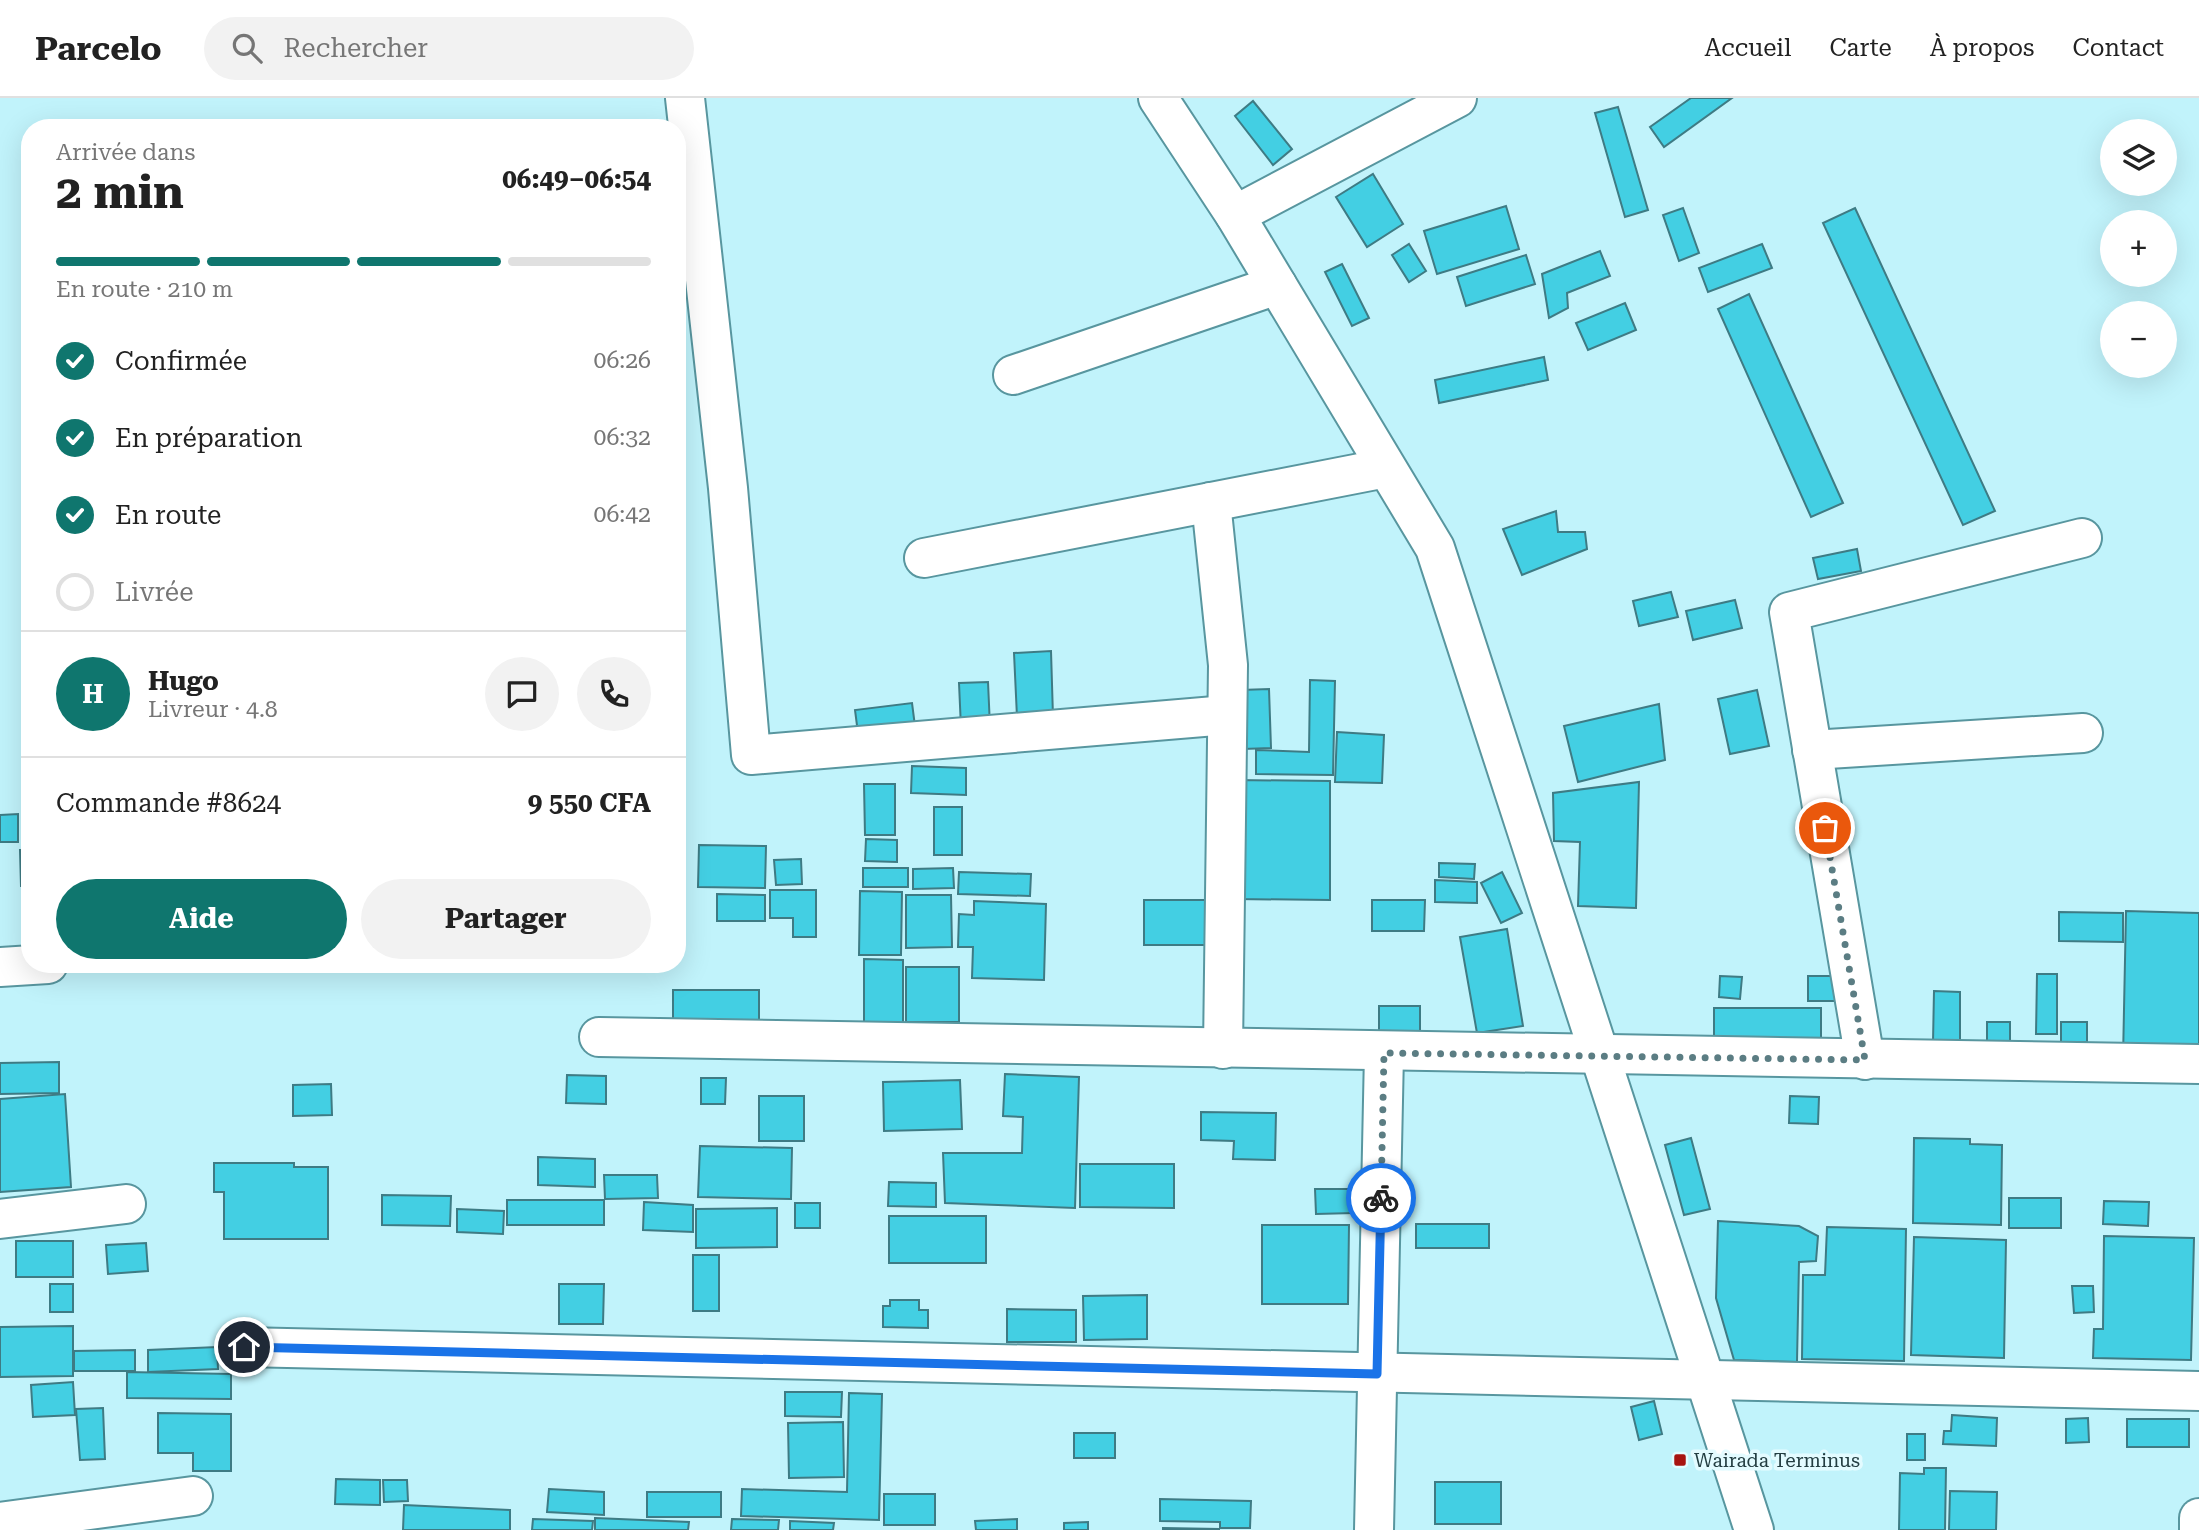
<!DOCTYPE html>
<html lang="fr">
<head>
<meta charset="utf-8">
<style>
  :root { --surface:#fff; --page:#f2f2f2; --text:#222; --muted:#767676; --line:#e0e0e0; --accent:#0f766e }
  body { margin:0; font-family:"Roboto Serif",serif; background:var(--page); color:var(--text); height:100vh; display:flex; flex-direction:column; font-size:26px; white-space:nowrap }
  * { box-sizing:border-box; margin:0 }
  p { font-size:23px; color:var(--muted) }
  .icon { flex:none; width:38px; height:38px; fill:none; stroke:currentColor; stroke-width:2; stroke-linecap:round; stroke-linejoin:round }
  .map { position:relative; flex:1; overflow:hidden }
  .details { position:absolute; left:21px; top:21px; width:665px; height:854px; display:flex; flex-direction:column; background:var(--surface); border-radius:28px; box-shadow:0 7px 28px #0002 }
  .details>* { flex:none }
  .buttons { position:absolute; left:2100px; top:21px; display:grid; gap:14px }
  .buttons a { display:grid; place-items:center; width:77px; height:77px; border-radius:50%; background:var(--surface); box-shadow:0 7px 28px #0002; font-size:35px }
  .pin { position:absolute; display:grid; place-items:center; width:60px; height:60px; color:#fff; margin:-30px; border:4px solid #fff; border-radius:50%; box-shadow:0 2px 7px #0007 }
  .courier { position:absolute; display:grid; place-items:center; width:70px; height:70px; margin:-35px; border:5px solid #1a73e8; border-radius:50%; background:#fff; color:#222; box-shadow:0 2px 9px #0007 }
  .head em { font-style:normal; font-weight:700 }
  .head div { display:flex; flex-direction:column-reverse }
  .head { display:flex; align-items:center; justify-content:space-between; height:119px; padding:0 35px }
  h1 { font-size:46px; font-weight:700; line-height:52px }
  .bar { display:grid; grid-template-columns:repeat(4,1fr); gap:10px 7px; align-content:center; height:84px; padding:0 35px }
  .bar i { height:9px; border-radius:5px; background:var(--line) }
  .bar .selected { background:var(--accent) }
  .bar p { grid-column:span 4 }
  .line { display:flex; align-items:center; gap:18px; padding:0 35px; border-top:2px solid var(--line) }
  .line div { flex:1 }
  .round { display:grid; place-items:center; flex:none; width:74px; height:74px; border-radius:37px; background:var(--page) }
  ol { padding:0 35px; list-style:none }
  li { display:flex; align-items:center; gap:21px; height:77px }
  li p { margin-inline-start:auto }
  li .icon { padding:7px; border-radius:50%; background:var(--accent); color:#fff; stroke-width:4 }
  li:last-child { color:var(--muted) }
  li i { width:38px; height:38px; border:4px solid var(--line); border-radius:50% }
  .primary-button { display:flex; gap:14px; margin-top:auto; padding:14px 35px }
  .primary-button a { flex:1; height:80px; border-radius:42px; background:var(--accent); color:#fff; font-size:28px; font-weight:700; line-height:80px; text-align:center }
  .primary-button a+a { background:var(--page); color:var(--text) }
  header { display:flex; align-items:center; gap:42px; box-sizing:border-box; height:98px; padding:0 35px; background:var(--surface); border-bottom:2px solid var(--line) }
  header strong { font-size:33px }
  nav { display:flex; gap:38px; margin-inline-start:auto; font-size:24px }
  .search { width:490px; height:63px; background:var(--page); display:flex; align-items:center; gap:18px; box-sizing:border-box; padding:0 24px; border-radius:38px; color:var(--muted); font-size:26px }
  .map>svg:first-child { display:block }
  .building { fill:#43cfe3; stroke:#3e7b84; stroke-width:2 }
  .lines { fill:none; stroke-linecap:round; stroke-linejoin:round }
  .street-casing { stroke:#58969f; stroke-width:42 }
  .secondary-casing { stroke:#58969f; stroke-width:42 }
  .street { stroke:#fff; stroke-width:38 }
  .secondary { stroke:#fff; stroke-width:38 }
  .done { stroke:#5b7d83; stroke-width:7; stroke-dasharray:0 12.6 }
  .route { stroke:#1a73e8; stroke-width:9 }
  .poi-dot { fill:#a71311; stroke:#e3fbff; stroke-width:2.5 }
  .labels { text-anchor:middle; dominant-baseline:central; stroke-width:7; stroke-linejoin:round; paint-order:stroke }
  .poi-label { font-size:19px; fill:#243e42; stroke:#e3fbff; text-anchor:start }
</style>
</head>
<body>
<header>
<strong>Parcelo</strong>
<div class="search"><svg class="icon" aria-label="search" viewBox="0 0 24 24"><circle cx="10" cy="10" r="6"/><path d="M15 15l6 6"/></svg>Rechercher</div>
<nav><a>Accueil</a><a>Carte</a><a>À propos</a><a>Contact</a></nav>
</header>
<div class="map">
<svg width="2199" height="1432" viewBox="0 0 2199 1432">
  <rect width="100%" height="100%" fill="#c1f3fb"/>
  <!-- building -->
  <g class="building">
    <path d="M1691,0H1732L1664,49L1650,29Z"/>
    <path d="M1253,3L1292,51L1273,67L1235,18Z"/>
    <path d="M1618,9L1648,112L1625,119L1595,15Z"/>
    <path d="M1373,76L1403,126L1367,149L1336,99Z"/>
    <path d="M1506,108L1519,151L1437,176L1424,133Z"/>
    <path d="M1683,110L1699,155L1679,163L1663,117Z"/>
    <path d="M1855,110L1995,413L1963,427L1823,125Z"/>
    <path d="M1409,146L1426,173L1409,184L1392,157Z"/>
    <path d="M1762,146L1772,170L1708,194L1699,170Z"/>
    <path d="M1600,153L1610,178L1567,195L1568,210L1549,220L1542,176Z"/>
    <path d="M1526,157L1535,186L1466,208L1457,179Z"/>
    <path d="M1342,166L1369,220L1352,228L1325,174Z"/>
    <path d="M1749,196L1843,405L1811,419L1718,211Z"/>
    <path d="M1625,205L1636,232L1588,252L1576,225Z"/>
    <path d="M1544,259L1548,282L1439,305L1435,282Z"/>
    <path d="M1556,413L1558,434H1585L1587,451L1522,477L1503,431Z"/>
    <path d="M1857,451L1861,473L1818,481L1813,460Z"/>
    <path d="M1671,494L1678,519L1639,528L1633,503Z"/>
    <path d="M1735,502L1742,530L1693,542L1686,513Z"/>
    <path d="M1051,553L1053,619H1017L1014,555Z"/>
    <path d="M1310,582L1335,583L1333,677L1256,676V652L1309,654Z"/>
    <path d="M988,584L990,629L961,630L959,585Z"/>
    <path d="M1269,591L1271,650L1243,651L1241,592Z"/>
    <path d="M1757,592L1769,648L1730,656L1718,601Z"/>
    <path d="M912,605L916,636L859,643L855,612Z"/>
    <path d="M1659,606L1665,662L1578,684L1564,628Z"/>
    <path d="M1337,634L1384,637L1382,685L1335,684Z"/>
    <path d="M912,668L966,670V697L911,695Z"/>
    <path d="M1235,682L1330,683V802L1235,801Z"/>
    <path d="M1639,684L1636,810L1578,808L1580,744L1554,743L1553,695Z"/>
    <path d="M864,686H895V737H865Z"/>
    <rect x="934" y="709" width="28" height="48"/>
    <path d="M18,716V744H0V717Z"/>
    <path d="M866,741L897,742V764L865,763Z"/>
    <path d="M699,747L766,748L765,790L698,789Z"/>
    <path d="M20,752H30V787L21,788Z"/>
    <path d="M801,761L802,786L776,787L774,762Z"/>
    <rect x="677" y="765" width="2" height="25"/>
    <path d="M1439,765L1475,766L1474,781L1439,779Z"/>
    <rect x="863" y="770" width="45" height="19"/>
    <path d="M953,770L954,790L913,791V771Z"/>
    <path d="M959,774L1031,776L1030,798L958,796Z"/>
    <path d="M1502,774L1522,815L1501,825L1481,785Z"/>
    <path d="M1435,782L1477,784V805L1435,804Z"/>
    <path d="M770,792H816V839H793V820H770Z"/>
    <path d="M860,793L902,794L901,857H859Z"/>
    <path d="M717,796L765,797V823H717Z"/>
    <path d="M906,797H951L952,849L906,850Z"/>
    <rect x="1144" y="802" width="67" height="45"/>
    <path d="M1372,802H1425L1424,833H1372Z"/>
    <path d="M974,803L1046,806L1044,882L972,880L973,849H958L959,816L974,817Z"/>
    <path d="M2126,813L2199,815V963L2123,961Z"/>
    <path d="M2059,814L2123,815V844L2059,843Z"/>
    <path d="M1507,831L1523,928L1477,935L1460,839Z"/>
    <path d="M864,861L903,862V925L864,924Z"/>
    <rect x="906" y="869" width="53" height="55"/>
    <path d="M2037,876H2057V936H2036Z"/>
    <path d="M1720,878L1742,879L1740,901L1719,899Z"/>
    <rect x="1808" y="878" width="27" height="25"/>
    <path d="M673,892H759V924L673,923Z"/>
    <path d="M1934,893L1960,894V945L1933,944Z"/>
    <path d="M1379,908H1420V935L1379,934Z"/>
    <rect x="1714" y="910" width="107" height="34"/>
    <rect x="1987" y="924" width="23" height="22"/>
    <rect x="2061" y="924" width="26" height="20"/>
    <path d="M59,964V995L0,996V965Z"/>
    <path d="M1005,976L1079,979L1075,1110L945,1105L943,1055H1022L1023,1019L1003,1018Z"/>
    <path d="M567,977L606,978V1006L566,1005Z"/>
    <path d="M701,980H726L725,1006H701Z"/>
    <path d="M960,982L962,1031L884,1033L883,984Z"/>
    <path d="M331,986L332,1017L293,1018V987Z"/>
    <path d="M65,996L71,1089L0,1094V1001Z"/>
    <rect x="759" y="998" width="45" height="45"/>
    <path d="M1790,998L1819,999L1818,1026L1789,1025Z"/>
    <path d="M1201,1014L1276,1015L1275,1062L1233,1061L1234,1043L1201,1042Z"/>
    <path d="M1691,1040L1710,1111L1684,1117L1665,1047Z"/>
    <path d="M1914,1040L1970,1041V1046L2002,1047L2001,1127L1913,1125Z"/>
    <path d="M700,1048L792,1050L791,1101L698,1099Z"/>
    <path d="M538,1059L595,1061V1089L538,1087Z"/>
    <path d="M214,1065H294V1069H328V1141H224V1094H214Z"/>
    <path d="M1080,1066H1174V1110L1080,1109Z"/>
    <path d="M604,1077H657L658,1100L605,1101Z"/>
    <path d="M889,1084L936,1085V1109L888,1108Z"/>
    <path d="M1315,1091H1354V1115L1316,1116Z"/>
    <path d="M382,1097L451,1098L450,1128L382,1127Z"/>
    <rect x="2009" y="1100" width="52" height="30"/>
    <rect x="507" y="1102" width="97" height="25"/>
    <path d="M2104,1103L2149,1104L2148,1128L2103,1126Z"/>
    <path d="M644,1104L693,1107V1134L643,1132Z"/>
    <rect x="795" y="1105" width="25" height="25"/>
    <path d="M777,1110V1149L696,1150V1111Z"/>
    <path d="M457,1111L504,1113L503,1136L457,1134Z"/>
    <rect x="889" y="1118" width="97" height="47"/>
    <path d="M1718,1123L1799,1128L1818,1138L1816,1163L1799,1164L1797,1264L1734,1262L1716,1200Z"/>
    <rect x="1416" y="1126" width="73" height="24"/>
    <path d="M1262,1127H1349L1348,1206H1262Z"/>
    <path d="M1827,1129L1906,1131L1904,1263L1802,1261L1803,1177H1825Z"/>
    <path d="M2104,1138L2194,1140L2191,1262L2093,1260L2094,1231H2103Z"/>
    <path d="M1914,1139L2006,1142L2004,1260L1911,1257Z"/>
    <rect x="16" y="1143" width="57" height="36"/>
    <path d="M146,1145L148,1173L108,1176L106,1147Z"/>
    <rect x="693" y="1157" width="26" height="56"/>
    <rect x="50" y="1186" width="23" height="28"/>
    <path d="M559,1186H604L603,1226H559Z"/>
    <path d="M2072,1188H2093L2094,1214L2074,1215Z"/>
    <path d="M1147,1197V1241L1084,1242L1083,1198Z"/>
    <path d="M890,1202H919V1212H928V1230L883,1229V1208H890Z"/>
    <path d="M1007,1211L1076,1212V1244H1007Z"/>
    <path d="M73,1228V1278L0,1279V1229Z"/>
    <path d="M217,1249L218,1271L148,1274V1252Z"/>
    <path d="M135,1252V1273H74V1253Z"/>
    <path d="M127,1274L231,1276V1301L127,1300Z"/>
    <path d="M73,1284L75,1317L33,1319L31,1287Z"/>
    <path d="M785,1294H842L841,1319L785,1318Z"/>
    <path d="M849,1295L882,1296L879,1422L741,1418L742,1391L847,1394Z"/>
    <path d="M1654,1303L1662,1336L1639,1342L1631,1309Z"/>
    <path d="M103,1310L105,1361L80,1362L76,1311Z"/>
    <path d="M158,1315L231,1316V1373H193V1355H158Z"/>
    <path d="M1952,1317L1997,1320L1996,1348L1943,1346L1944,1333H1951Z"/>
    <path d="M2088,1320L2089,1344L2066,1345V1321Z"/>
    <rect x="2127" y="1321" width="62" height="28"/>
    <path d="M843,1324L844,1379L789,1380L788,1325Z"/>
    <rect x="1074" y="1335" width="41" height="25"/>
    <rect x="1907" y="1336" width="18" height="26"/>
    <path d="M1924,1370H1946L1945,1432H1899L1900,1375L1924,1376Z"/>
    <path d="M336,1381L380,1382V1407L335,1406Z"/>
    <path d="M383,1382H407L408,1403L384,1404Z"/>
    <rect x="1435" y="1384" width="66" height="42"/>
    <path d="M549,1391L604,1394V1417L547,1414Z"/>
    <path d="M1950,1393L1997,1394L1996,1432H1949Z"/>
    <rect x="647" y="1394" width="74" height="25"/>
    <rect x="884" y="1396" width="51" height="31"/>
    <path d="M1160,1401L1251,1403L1250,1430H1220V1424L1160,1423Z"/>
    <path d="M404,1407L510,1412V1432H403Z"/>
    <path d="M595,1420L689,1424L688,1432H595Z"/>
    <path d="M533,1421L593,1423L592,1432H532Z"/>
    <path d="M732,1421L779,1422L778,1432H731Z"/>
    <path d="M1017,1421V1432H976L975,1423Z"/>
    <path d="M790,1423L834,1425L833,1432H790Z"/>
    <path d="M1088,1424V1432H1064V1425Z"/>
    <path d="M1163,1430L1219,1431V1432H1163Z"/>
  </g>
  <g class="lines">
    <defs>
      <g id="street">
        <path d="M685,0L728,390L751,657L1227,617"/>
        <path d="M1235,117L1457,0"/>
        <path d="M1013,277L1277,187"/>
        <path d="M1211,404L1228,567L1223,951"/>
        <path d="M924,460L1386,370"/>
        <path d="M1812,652L2083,635"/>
        <path d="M0,869L48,866"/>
        <path d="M599,939L2199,966"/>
        <path d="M1865,962L1789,514L2082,440"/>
        <path d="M0,1121L126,1106"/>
        <path d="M244,1249L2199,1293"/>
        <path d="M0,1424L193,1398"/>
        <path d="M1374,1432L1384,955"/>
        <path d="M2199,1432V1420"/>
      </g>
      <path id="secondary" d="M1158,0L1235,117L1435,450L1754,1432"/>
    </defs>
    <!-- street casing -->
    <use href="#street" class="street-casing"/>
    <!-- secondary casing -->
    <use href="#secondary" class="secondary-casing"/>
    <!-- street -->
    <use href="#street" class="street"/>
    <!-- secondary -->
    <use href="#secondary" class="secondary"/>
  </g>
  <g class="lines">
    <!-- done -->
    <path class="done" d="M1381,1100L1384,955L1865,962L1825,730"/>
    <!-- route -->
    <path class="route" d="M244,1249L1377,1276L1381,1100"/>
  </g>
  <!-- markers -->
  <rect class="poi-dot" x="1673" y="1355" width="14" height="14" rx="3.5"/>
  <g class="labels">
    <!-- poi labels -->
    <g class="poi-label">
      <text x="1694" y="1362">Wairada Terminus</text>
    </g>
  </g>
</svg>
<div class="buttons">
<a><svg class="icon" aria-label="layers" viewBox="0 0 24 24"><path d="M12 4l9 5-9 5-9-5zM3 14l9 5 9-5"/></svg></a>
<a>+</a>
<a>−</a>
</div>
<div class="pin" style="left:1825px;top:730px;background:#ea580c"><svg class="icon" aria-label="bag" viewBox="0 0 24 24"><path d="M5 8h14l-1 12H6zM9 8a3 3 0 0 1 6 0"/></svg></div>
<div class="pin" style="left:244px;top:1249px;background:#1f2937"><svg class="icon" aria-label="home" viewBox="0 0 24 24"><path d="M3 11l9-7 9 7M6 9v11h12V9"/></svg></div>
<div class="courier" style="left:1381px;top:1100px"><svg class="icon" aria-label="bike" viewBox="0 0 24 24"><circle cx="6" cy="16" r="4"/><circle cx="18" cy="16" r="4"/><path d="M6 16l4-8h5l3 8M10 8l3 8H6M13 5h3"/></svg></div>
<section class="details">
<div class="head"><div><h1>2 min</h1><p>Arrivée dans</p></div><em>06:49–06:54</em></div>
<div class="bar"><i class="selected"></i><i class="selected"></i><i class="selected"></i><i></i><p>En route · 210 m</p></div>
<ol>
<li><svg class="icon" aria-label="check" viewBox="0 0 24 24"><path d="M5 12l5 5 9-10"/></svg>Confirmée<p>06:26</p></li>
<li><svg class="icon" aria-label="check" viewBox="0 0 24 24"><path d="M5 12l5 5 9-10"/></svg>En préparation<p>06:32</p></li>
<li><svg class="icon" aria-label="check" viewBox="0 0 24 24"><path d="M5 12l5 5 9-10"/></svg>En route<p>06:42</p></li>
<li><i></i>Livrée</li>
</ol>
<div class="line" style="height:126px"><b class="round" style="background:var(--accent);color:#fff">H</b><div><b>Hugo</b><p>Livreur · 4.8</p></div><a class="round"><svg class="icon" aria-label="chat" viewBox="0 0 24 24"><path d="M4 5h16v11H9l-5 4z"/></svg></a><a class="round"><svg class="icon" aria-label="phone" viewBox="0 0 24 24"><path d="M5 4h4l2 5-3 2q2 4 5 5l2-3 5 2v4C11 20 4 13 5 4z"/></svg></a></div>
<div class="line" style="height:91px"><div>Commande #8624</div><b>9 550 CFA</b></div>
<div class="primary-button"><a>Aide</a><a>Partager</a></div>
</section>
</div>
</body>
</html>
